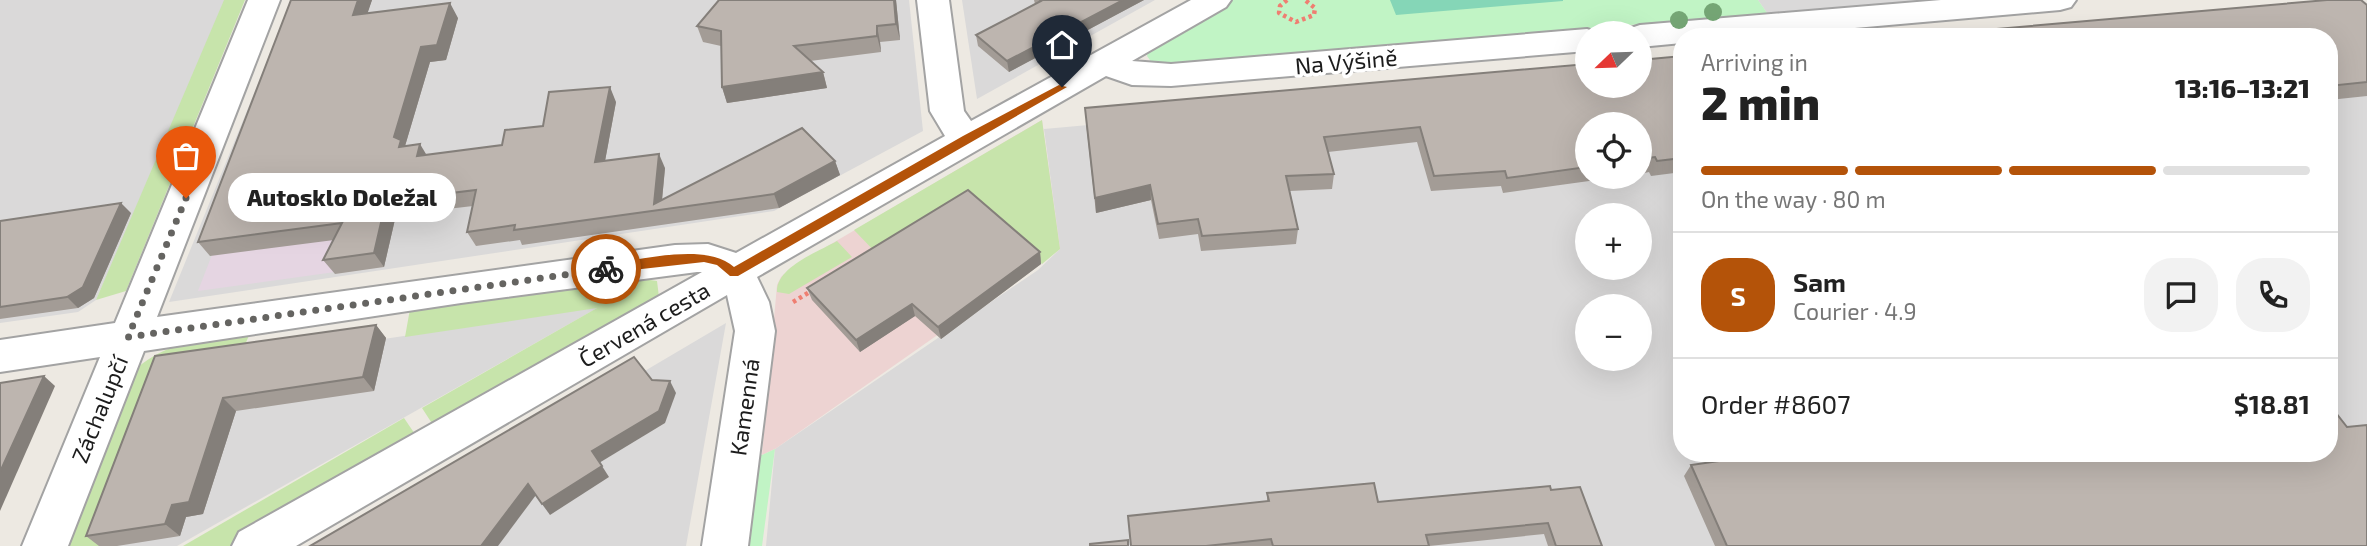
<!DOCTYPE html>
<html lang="en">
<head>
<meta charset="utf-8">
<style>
  :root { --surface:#fff; --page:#f2f2f2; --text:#222; --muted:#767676; --line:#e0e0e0; --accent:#b45309 }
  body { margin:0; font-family:"Exo 2",sans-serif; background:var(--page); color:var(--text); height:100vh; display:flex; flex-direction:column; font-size:26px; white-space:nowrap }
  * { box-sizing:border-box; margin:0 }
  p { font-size:23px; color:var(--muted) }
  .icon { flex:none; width:38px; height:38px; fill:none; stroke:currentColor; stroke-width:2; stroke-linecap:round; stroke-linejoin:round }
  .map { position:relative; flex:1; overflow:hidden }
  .panel { position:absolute; left:1673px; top:28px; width:665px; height:434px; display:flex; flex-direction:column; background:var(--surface); border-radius:28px; box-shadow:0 7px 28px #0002 }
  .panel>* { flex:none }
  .needle { width:46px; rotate:247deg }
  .tools { position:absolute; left:1575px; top:21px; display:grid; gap:14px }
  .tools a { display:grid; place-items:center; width:77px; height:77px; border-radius:50%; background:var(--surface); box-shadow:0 7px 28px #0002; font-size:35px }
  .pin { position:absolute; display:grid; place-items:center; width:60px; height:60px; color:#fff; margin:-72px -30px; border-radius:50% 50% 50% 0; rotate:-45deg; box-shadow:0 0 7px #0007 }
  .pin .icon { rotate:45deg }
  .courier { position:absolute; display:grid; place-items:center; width:70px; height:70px; margin:-35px; border:5px solid #b45309; border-radius:50%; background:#fff; color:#222; box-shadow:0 2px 9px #0007 }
  .bubble { position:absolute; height:49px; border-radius:24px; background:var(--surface); box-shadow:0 7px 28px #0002; font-size:23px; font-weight:800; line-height:49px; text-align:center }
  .headline em { font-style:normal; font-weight:800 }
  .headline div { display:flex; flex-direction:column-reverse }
  .headline { display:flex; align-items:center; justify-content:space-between; height:119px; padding:0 28px }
  h1 { font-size:46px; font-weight:800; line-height:52px }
  .bar { display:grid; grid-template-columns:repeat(4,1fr); gap:10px 7px; align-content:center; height:84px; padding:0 28px }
  .bar i { height:9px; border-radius:5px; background:var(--line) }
  .bar .current { background:var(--accent) }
  .bar p { grid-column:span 4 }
  .line { display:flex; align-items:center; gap:18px; padding:0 28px; border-top:2px solid var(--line) }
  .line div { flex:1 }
  .round { display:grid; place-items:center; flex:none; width:74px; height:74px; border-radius:28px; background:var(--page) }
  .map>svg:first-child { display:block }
  .residential { fill:#dad9d9; fill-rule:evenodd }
  .commercial { fill:#edd3d2 }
  .industrial { fill:#e5d5e2 }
  .grass { fill:#c7e4ab }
  .park { fill:#c1f4c5 }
  .pitch { fill:#85d6b7 }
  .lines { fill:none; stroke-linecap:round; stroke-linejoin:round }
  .minor-casing { stroke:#a3a3a3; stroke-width:4 }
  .path { stroke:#ef7e71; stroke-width:4.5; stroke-dasharray:3.5 3.5; stroke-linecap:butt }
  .minor { fill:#fff; fill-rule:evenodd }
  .tree { fill:#75a675 }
  .wall { fill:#a39c96 }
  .shaded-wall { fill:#847f7a }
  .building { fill:#bdb5af; stroke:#847f7a; stroke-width:2 }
  .route { fill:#b45309 }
  .done { stroke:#656461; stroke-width:7; stroke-dasharray:0 12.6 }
  .labels { text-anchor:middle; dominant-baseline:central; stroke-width:7; stroke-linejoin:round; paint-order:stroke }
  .street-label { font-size:23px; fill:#1c1c1c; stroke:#fff }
</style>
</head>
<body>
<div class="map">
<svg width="2367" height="546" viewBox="0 0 2367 546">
  <rect width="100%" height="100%" fill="#ede9e2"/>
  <!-- residential -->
  <g class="residential">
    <path d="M0,0H230L96,300L78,312L0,323Z"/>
    <path d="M292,0H909L923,131L774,211L169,302Z"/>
    <path d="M962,0H1155L977,99Z"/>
    <path d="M1758,0H1932L1767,13Z"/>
    <path d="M2367,31V546H766L775,449L1038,270L1060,249L1044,129L1587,80V86H1640L1682,72V453H2329V37ZM1587,124H1640V177H1587ZM1587,215H1640V268H1587ZM1587,306H1640V359H1587Z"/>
    <path d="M599,307L177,546H107L169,371Z"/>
    <path d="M726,323L686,546H347L643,372Z"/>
  </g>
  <!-- commercial -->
  <path class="commercial" d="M1042,120L1060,249L775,449L762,455L777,285L781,277L792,267Z"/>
  <!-- industrial -->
  <path class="industrial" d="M362,167L335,272L198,291L239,185Z"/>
  <!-- grass -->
  <g class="grass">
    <path d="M224,0H245L126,291L96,300Z"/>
    <path d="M1042,120L1060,249L1042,264L972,202L880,257L854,230Z"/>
    <path d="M837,241L852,257L789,294L777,292C776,267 818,252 837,241Z"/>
    <path d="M643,279L657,281L659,297L435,428L422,408L597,308L405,337L410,309Z"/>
    <path d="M250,333L239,359L103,546H64L134,370C173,338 203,340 250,333Z"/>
    <path d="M404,418L419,440L230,546H183Z"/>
  </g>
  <!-- park -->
  <g class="park">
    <path d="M1232,0H1758L1767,13L1164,66L1152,63L1147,56L1149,49L1153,45Z"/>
    <path d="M775,449L762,546H737L758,454L762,455Z"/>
  </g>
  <!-- pitch -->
  <path class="pitch" d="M1390,0H1563V1L1396,15Z"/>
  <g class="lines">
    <defs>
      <g id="minor">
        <path d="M248,0H280L157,317L675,245L708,244L736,253L945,136L930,111L917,0H949L964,111L971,121L1191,0H1231L1226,7L1132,61L1171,64L1587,29L1599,33H1587V51L1171,86L1132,85L1106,76L757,277L769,302L775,331L748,546H702L735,331L727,295L296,546H232L239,532L702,272H697L461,303L144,351L68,546H22L100,357L0,372V340L115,323Z"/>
        <path d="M1941,0H2076L2071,7L2060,10L1753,37H1682V43L1640,47V33H1625L1628,29L1640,25Z"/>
      </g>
    </defs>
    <!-- minor casing -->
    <use href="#minor" class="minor-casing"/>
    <!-- path -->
    <g class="path">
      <path d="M1287,0L1280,6L1279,13L1296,22L1314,15L1315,8L1305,0"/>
      <path d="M793,302L813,290"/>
    </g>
    <!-- minor -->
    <use href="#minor" class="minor"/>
  </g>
  <!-- trees -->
  <g class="tree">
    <circle cx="1713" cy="12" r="9"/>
    <circle cx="1679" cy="20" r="9"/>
  </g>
  <!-- wall -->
  <g class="wall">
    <path d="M291,0H372L367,13L458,18L446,60L430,62L405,146L426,155L502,145L543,126L616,102L605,161L665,168L662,200L835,161L840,175L779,208L522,245L520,240L476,246L467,232L473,206L396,215L384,267L335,274L323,260L334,240L210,256L198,242Z"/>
    <path d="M896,0L900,40L880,42L881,52L810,61L823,72L827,88L727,103L722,87L721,46L703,42L697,26Z"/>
    <path d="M1034,0H1144L1009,72L978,46L976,35L1035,4Z"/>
    <path d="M2367,5V96L2329,100V37Z"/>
    <path d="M1682,56V172L1651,176L1649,172L1640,174V124H1587V177H1618L1503,193L1501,186L1431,191L1417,142L1328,152L1334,174L1332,189L1290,191L1298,229L1296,244L1201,251L1198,234L1159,239L1151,200L1096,213L1086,123Z"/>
    <path d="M131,213L94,298L78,308L0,319V221Z"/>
    <path d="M1040,252L1041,264L941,339L915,316L860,352L812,300L807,288Z"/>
    <path d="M376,325L386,338L374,391L236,411L203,514L186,517L180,536L117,546H99L86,536L155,356Z"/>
    <path d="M2347,427L2367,546H1715L1684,476L1691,465L1891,459Z"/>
    <path d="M1551,490L1602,546H1548L1544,534L1429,546H1131L1267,501V493L1378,502Z"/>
  </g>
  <!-- shaded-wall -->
  <g class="shaded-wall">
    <path d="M358,0H372L362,30L353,15Z"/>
    <path d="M894,0H896L900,40L896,24Z"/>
    <path d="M1123,0H1144L1009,72L1007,61Z"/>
    <path d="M450,3L458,18L446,60L430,62L405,146L408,161L394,137L421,47Z"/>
    <path d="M877,26L880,42L881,52L877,36Z"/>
    <path d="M823,72L827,88L727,103L722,87Z"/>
    <path d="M610,87L616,102L602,177L595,162Z"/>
    <path d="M420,144L429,159L417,156Z"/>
    <path d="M659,154L665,168L661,210L654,204Z"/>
    <path d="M835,161L840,175L779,208L774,194Z"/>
    <path d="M1150,185L1151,200L1096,213L1095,198Z"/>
    <path d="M386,201L396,215L384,267L374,253Z"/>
    <path d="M121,203L131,213L94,298L78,308L67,297Z"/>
    <path d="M1040,252L1041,264L941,339L938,327Z"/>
    <path d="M912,304L915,316L860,352L856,340Z"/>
    <path d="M376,325L386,338L374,391L363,377Z"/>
    <path d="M44,376L55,386L0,511V472Z"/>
    <path d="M670,381L676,393L665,423L599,463L592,451Z"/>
    <path d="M223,398L236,411L203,514L186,517L180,536L165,524L172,505Z"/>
    <path d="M602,466L609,477L550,515L542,504Z"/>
    <path d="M528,484L536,495L498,546H481Z"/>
  </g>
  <!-- building -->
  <g class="building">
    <path d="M291,0H358L353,15L450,3L437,45L421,47L394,137L401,140L399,147L420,144L417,156L502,145L505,130L543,126L549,92L610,87L595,162L659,154L654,204L802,128L835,161L774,194L514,230L515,225L467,232L476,190L386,201L374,253L323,260L342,223L198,242Z"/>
    <path d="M719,0H894L896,24L877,26V36L794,46L823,72L722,87L721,31L697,26Z"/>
    <path d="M1040,0H1123L1007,61L976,35L1041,1Z"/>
    <path d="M2327,0H2361L2367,5V82L2329,86V37H1904Z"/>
    <path d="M1682,56V117L1677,118L1682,126V158L1657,161L1655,157L1640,159V124H1587V167L1507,178L1505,171L1434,176L1420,127L1324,137L1334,174L1286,176L1298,229L1202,236L1198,219L1158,224L1150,185L1095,198L1085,108L1587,64V86H1640V60Z"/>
    <path d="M968,190L1040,252L938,327L912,304L856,340L807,288Z"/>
    <path d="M121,203L83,287L67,297L0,307V221Z"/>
    <path d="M376,325L363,377L223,398L189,502L172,505L165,524L86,536L155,356Z"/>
    <path d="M634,357L652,380L670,381L659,411L592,451L602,466L542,504L528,484L481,546H310Z"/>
    <path d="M44,376L0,472V383Z"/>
    <path d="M2329,404L2347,427L2367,425V546H1727L1691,465L1775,453H1888L1891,459L1939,453H2329Z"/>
    <path d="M1374,483L1378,502L1550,486L1551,490L1580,487L1602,546H1556L1548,523L1426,535L1429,546H1273L1271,539L1206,546H1131L1128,516L1269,501L1267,493Z"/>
    <path d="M1128,540V546H1090V544Z"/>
  </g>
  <!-- route -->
  <path class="route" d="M1059,85L1067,87L738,276H730L717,265L704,262L606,273L600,269L606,264C642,260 706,242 734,267L963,136Z"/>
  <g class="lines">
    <!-- done -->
    <path class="done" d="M186,198L128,337L606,269"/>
  </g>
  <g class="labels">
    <!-- street labels -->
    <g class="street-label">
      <text transform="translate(1346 61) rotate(-5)">Na Výšině</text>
      <text transform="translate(644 324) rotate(-30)">Červená cesta</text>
      <text transform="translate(744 407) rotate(-82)">Kamenná</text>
      <text transform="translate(99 409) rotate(-68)">Záchalupčí</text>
    </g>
  </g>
</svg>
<div class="tools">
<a><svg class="needle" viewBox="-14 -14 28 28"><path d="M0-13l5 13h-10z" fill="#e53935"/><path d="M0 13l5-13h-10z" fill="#767676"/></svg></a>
<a><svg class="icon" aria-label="locate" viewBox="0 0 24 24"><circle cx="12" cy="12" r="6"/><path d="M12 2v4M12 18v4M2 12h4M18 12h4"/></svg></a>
<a>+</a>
<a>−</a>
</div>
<div class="pin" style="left:186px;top:198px;background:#ea580c"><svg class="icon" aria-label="bag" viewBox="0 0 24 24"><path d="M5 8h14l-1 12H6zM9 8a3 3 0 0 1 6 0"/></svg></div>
<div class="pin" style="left:1062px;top:87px;background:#1f2937"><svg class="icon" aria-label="home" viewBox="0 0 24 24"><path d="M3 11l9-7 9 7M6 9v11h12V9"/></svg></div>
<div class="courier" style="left:606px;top:269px"><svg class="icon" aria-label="bike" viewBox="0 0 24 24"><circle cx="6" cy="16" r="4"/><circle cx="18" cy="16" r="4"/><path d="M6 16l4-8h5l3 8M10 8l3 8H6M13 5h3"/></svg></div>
<div class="bubble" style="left:228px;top:173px;width:228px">Autosklo Doležal</div>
<section class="panel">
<div class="headline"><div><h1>2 min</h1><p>Arriving in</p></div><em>13:16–13:21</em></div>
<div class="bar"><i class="current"></i><i class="current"></i><i class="current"></i><i></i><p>On the way · 80 m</p></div>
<div class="line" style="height:126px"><b class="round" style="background:var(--accent);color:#fff">S</b><div><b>Sam</b><p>Courier · 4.9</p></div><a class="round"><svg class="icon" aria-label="chat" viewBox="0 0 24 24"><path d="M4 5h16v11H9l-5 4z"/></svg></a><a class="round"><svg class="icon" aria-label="phone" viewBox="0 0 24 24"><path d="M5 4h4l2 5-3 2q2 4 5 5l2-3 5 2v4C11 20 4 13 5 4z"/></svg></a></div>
<div class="line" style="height:91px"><div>Order #8607</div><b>$18.81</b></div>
</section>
</div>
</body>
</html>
